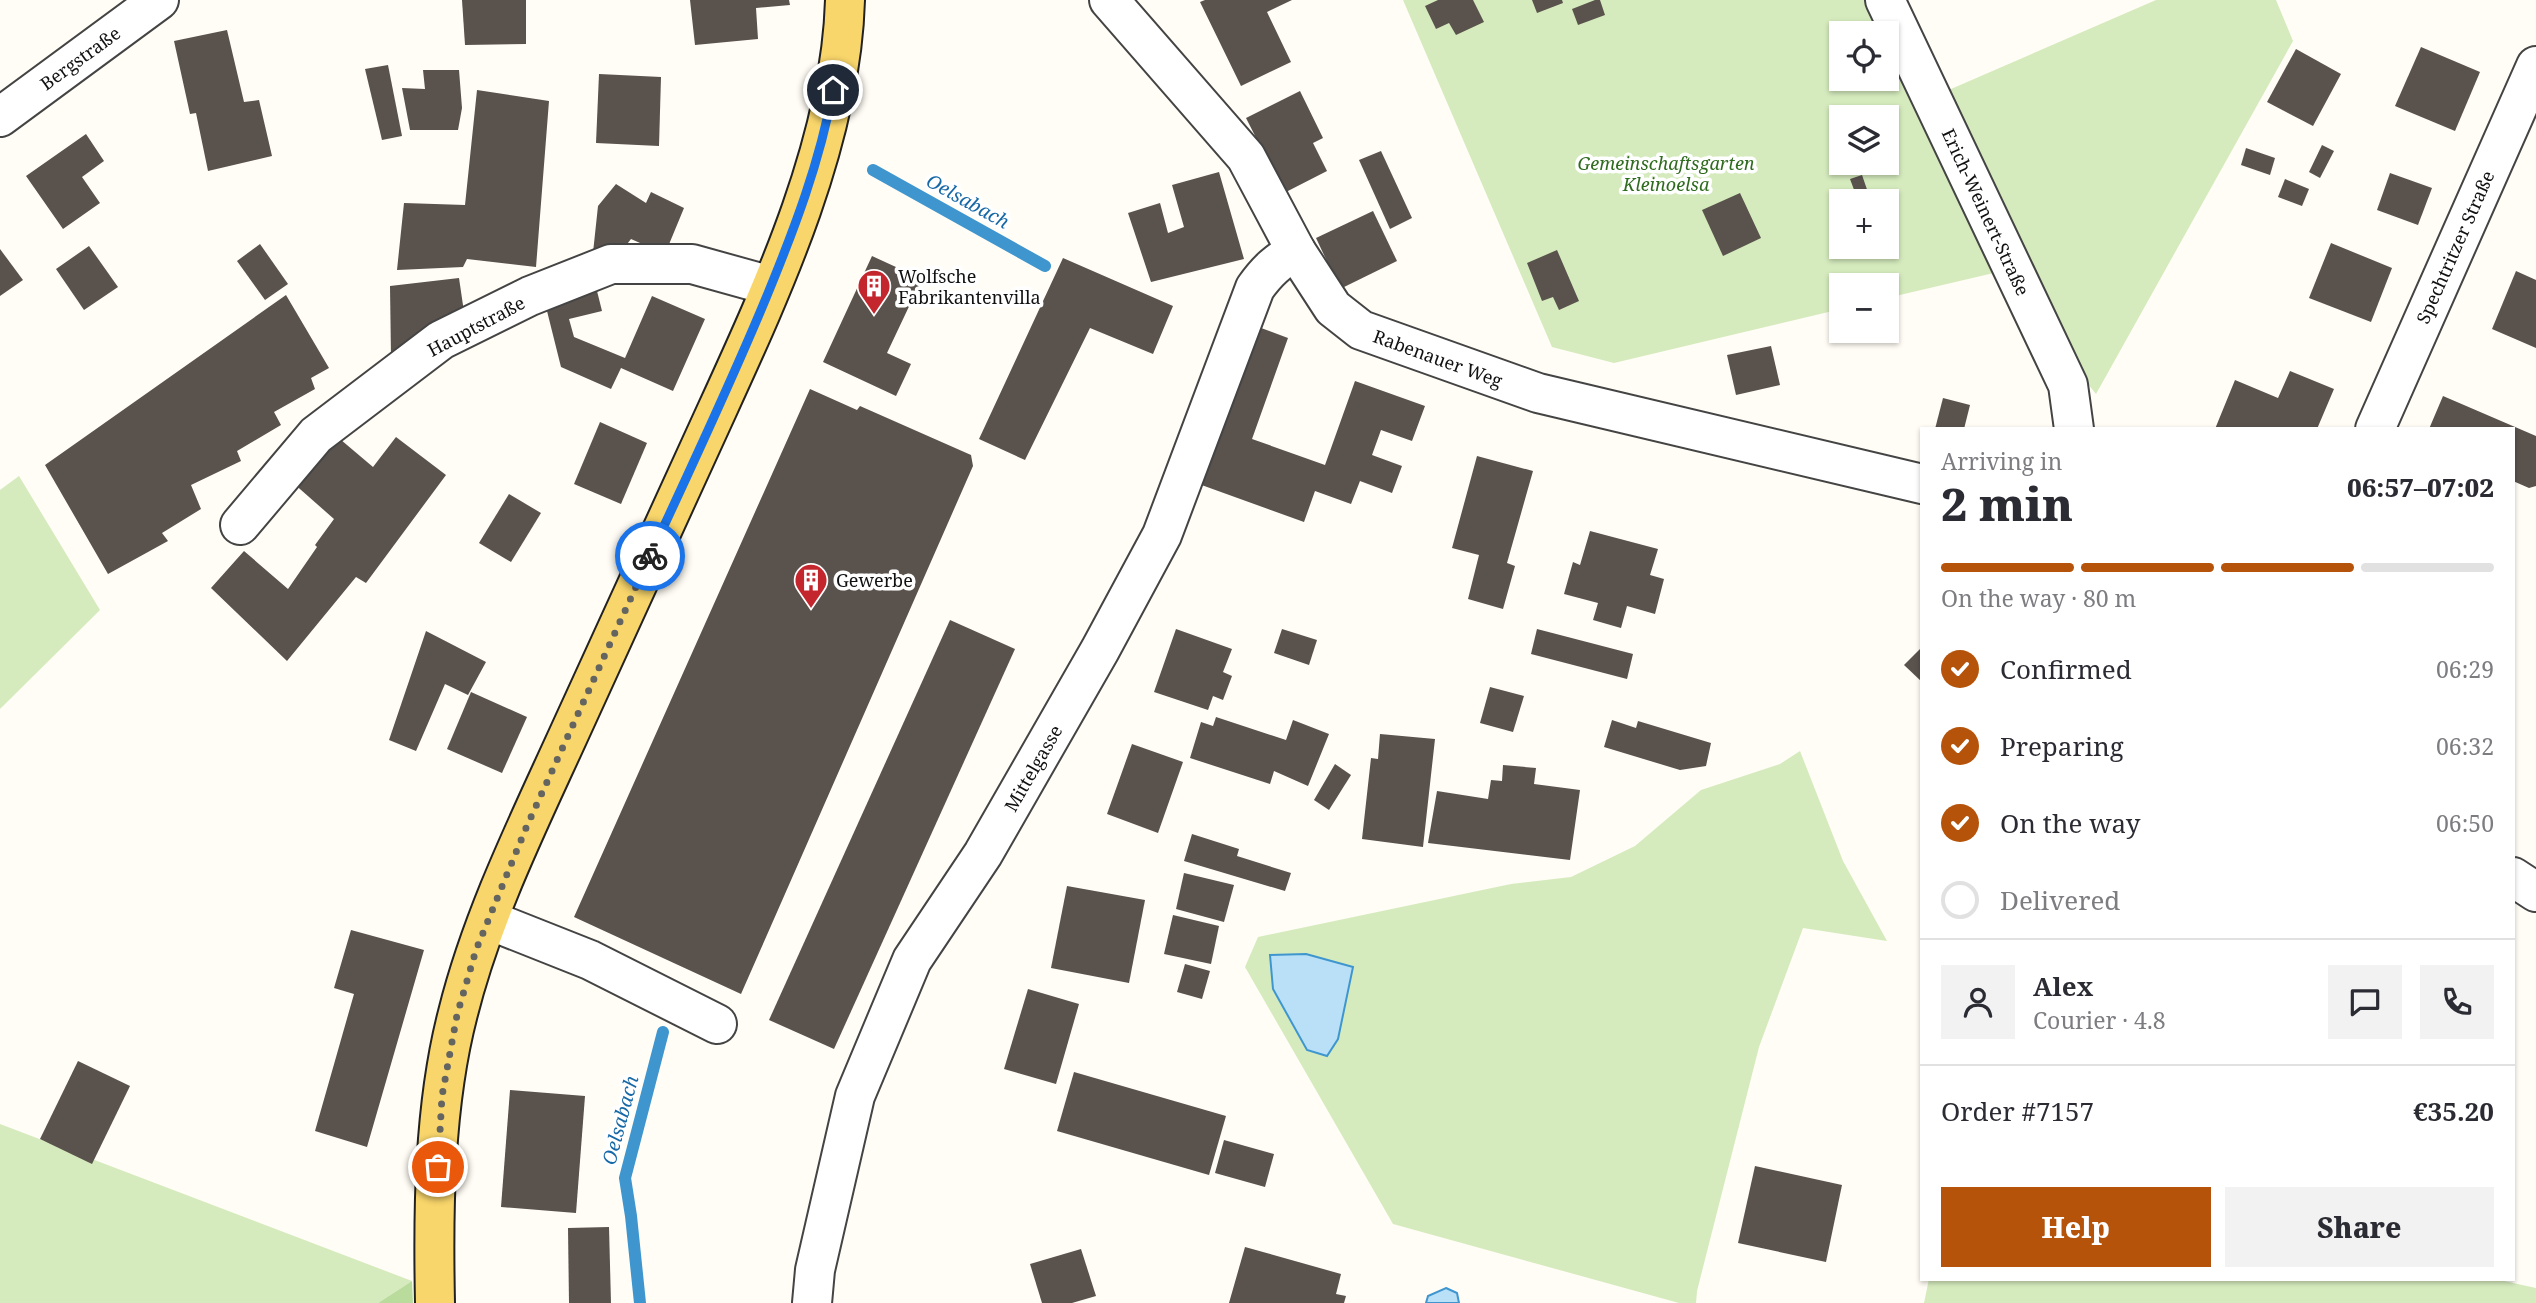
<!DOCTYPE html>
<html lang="en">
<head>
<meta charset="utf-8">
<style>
  :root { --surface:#fff; --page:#f2f2f3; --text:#2b2b33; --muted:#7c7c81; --line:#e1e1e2; --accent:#b45309 }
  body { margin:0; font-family:"Noto Serif",serif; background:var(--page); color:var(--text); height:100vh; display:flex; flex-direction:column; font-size:26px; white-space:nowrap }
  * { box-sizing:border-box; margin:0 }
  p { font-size:23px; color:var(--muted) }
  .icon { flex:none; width:38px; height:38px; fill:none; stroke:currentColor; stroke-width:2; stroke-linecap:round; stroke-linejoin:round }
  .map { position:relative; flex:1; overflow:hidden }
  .panel { position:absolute; left:1920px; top:427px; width:595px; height:854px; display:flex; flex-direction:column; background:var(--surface); border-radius:0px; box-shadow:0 2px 5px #0004 }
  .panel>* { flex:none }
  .fabs { position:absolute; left:1829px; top:21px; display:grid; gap:14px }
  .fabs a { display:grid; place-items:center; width:70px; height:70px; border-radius:0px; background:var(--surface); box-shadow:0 2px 5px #0004; font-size:35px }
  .pin { position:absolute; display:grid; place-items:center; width:60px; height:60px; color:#fff; margin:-30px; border:4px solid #fff; border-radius:50%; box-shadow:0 2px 7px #0007 }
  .courier { position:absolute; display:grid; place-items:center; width:70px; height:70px; margin:-35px; border:5px solid #1a73e8; border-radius:50%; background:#fff; color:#222; box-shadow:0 2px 9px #0007 }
  .headline em { font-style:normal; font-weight:800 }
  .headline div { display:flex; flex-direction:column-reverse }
  .headline { display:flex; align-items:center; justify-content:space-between; height:119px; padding:0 21px }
  h1 { font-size:46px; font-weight:800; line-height:52px }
  .bar { display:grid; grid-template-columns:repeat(4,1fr); gap:10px 7px; align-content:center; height:84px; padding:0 21px }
  .bar i { height:9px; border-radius:5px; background:var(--line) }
  .bar .on { background:var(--accent) }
  .bar p { grid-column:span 4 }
  .line { display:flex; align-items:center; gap:18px; padding:0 21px; border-top:2px solid var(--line) }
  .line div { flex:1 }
  .round { display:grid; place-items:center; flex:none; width:74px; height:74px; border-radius:0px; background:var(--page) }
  ol { padding:0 21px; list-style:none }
  li { display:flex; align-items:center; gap:21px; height:77px }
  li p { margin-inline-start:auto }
  li .icon { padding:7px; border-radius:50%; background:var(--accent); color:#fff; stroke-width:4 }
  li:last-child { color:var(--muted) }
  li i { width:38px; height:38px; border:4px solid var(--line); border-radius:50% }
  .action { display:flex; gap:14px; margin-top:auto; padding:14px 21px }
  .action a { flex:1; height:80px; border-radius:0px; background:var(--accent); color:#fff; font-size:28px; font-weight:800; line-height:80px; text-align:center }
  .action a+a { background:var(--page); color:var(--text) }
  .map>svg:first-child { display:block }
  .green { fill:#d5ebbd; fill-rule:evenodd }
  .forest { fill:#b9dc9c }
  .water { fill:#b9e0f7; stroke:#3f96cf; stroke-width:2 }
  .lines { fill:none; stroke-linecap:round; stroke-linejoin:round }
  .stream { stroke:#3f96cf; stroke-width:12 }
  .building { fill:#5a524d }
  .minor-casing { stroke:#444; stroke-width:42 }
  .major-casing { stroke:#222; stroke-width:42 }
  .minor { stroke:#fff; stroke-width:38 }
  .major { stroke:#f9d66b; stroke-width:38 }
  .done { stroke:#646461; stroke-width:7; stroke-dasharray:0 12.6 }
  .route { stroke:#1a73e8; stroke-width:9 }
  .labels { text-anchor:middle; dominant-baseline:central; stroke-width:7; stroke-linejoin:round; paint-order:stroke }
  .street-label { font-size:18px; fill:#111; stroke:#fff }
  .park-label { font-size:18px; font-style:italic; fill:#2f6b1f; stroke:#fff }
  .poi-label { font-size:18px; fill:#111; stroke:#fff; text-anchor:start }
  .water-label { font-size:19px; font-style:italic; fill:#1768a6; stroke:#fff }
</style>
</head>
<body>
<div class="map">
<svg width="2536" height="1303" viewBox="0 0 2536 1303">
  <rect width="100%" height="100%" fill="#fffdf5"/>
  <!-- green -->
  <g class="green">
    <path d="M1403,0H1870L1921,102L2156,0H2276L2293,41L2096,394L1998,272L1887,298L1886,285H1841V309L1614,363L1552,347ZM1841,33H1886V79H1841ZM1841,117H1886V163H1841ZM1841,201H1886V247H1841Z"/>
    <path d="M19,476L100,610L0,709V490Z"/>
    <path d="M1800,751L1843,861L1887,941L1803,928L1759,1047L1697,1291L1696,1303H1679L1393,1224L1245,967L1258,937L1511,884L1571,877L1635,846L1701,790L1780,764Z"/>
    <path d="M0,1124L412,1281L378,1303H0Z"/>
    <path d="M1929,1279H2495L2536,1288V1303H1924Z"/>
  </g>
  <!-- forest -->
  <path class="forest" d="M412,1281L413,1303H378Z"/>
  <!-- water -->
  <g class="water">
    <path d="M1306,954L1353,967L1338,1039L1327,1056L1307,1050L1273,989L1270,955Z"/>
    <path d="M1446,1288L1457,1293L1459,1303H1426L1428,1296Z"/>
  </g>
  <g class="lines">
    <!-- stream -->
    <g class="stream">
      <path d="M873,170L1045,266"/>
      <path d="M640,1303L631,1216L625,1178L663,1032"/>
    </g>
  </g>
  <!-- building -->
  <g class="building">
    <path d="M462,0H526V44L465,45Z"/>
    <path d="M690,0H789L790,5L756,8L758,39L695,45Z"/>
    <path d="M1205,0H1292L1267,12L1291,62L1241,86L1200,2Z"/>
    <path d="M1438,0H1473L1484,22L1456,35L1449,23L1436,29L1425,6Z"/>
    <path d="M1532,0H1562L1563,3L1537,13Z"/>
    <path d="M1595,0H1600L1605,15L1578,25L1572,9Z"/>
    <path d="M227,30L244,102L259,100L272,156L208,171L196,113L190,114L174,41Z"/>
    <path d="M2421,47L2480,72L2455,131L2395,106Z"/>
    <path d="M2296,49L2341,74L2313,126L2267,102Z"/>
    <path d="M388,65L402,136L382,140L365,69Z"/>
    <path d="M423,70H459L462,108L458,130H410L402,88L425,89Z"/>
    <path d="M599,74L661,77L659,146L596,143Z"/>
    <path d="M477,90L549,101L536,267L467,259L463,267L397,270L404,203L465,205Z"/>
    <path d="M1300,91L1323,138L1313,143L1327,171L1284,193L1246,118Z"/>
    <path d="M86,134L104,161L82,177L100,203L63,229L26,176Z"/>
    <path d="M2322,145L2334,151L2320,178L2309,172Z"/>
    <path d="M2246,148L2275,158L2270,175L2241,165Z"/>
    <path d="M1381,151L1412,218L1390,229L1359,160Z"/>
    <path d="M1219,172L1244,259L1151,282L1128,213L1160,203L1168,233L1184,227L1172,185Z"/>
    <path d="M2390,173L2432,188L2418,225L2377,210Z"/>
    <path d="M1862,175L1871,201H1841V230L1831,203L1856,195L1850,179Z"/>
    <path d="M2285,179L2309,189L2302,206L2278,197Z"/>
    <path d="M616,184L646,203L651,192L684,208L665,254L631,239L617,257L592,262L598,206Z"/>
    <path d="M1740,193L1761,238L1723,256L1702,210Z"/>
    <path d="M1886,203L1893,219L1886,221Z"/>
    <path d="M1373,211L1397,261L1340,289L1316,238Z"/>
    <path d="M2331,243L2392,268L2371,322L2309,298Z"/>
    <path d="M260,244L288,284L265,300L237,261Z"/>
    <path d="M89,246L118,287L84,310L56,269Z"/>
    <path d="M0,249L23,280L0,296Z"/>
    <path d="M1557,250L1579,301L1559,310L1553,297L1542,301L1527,263Z"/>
    <path d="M872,256L922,279L887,353L911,364L896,396L823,362Z"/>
    <path d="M1063,258L1173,306L1153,354L1090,328L1025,460L979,439Z"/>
    <path d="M2516,271L2536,280V348L2492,329Z"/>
    <path d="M459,278L464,312L391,357L390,286Z"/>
    <path d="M596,287L602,311L569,319L574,337L625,358L652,296L705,319L673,391L621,368L611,389L561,367L545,303Z"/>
    <path d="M286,295L329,368L311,378L315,389L274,412L281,425L237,451L241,461L191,485L201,509L162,533L168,541L108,574L45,465Z"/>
    <path d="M1253,325L1288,338L1252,439L1325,465L1355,381L1425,406L1412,441L1381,430L1372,455L1402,466L1392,493L1360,481L1351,504L1315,491L1304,522L1196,483Z"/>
    <path d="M1771,346L1780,385L1736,395L1727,355Z"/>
    <path d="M2290,371L2334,389L2317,429H2215L2235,380L2278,398Z"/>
    <path d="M810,389L857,410L860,406L971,455L973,466L741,994L574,917Z"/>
    <path d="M2443,396L2536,436V486L2529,488L2513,481V429H2429Z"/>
    <path d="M1943,398L1970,405L1964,429H1935Z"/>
    <path d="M600,422L647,443L621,504L574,484Z"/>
    <path d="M334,434L373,467L396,437L446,475L366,583L356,577L287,661L211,588L244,551L288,589L317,547L315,545L334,519L292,482Z"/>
    <path d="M1477,456L1533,471L1507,563L1515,566L1503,609L1468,599L1479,555L1452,548Z"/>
    <path d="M509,494L541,513L511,562L479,543Z"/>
    <path d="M1590,531L1658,549L1650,575L1664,579L1655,614L1627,606L1621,628L1593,620L1598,603L1564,594L1573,562L1580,565Z"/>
    <path d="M950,620L1015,649L834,1049L769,1020Z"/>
    <path d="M1176,629L1232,649L1223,672L1232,676L1223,700L1213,696L1208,710L1154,692Z"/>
    <path d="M1282,629L1317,640L1309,665L1274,653Z"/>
    <path d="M1537,629L1633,654L1627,679L1531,654Z"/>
    <path d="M426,631L486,662L468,695L445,684L416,751L389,740Z"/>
    <path d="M1922,647V682L1904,665Z"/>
    <path d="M1490,687L1524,696L1513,732L1480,723Z"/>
    <path d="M471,692L527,717L502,773L447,749Z"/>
    <path d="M1216,717L1286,740L1293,720L1329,734L1308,786L1274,771L1270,784L1190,758L1201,722L1213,726Z"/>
    <path d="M1612,720L1636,728L1638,721L1711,743L1706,766L1680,770L1604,747Z"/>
    <path d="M1380,734L1435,739L1423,847L1362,839L1371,758L1378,759Z"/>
    <path d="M1132,744L1183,762L1158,833L1107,814Z"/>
    <path d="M1335,764L1351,775L1329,810L1314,800Z"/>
    <path d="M1503,765L1536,768L1534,784L1580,790L1570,860L1428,843L1437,791L1488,799L1491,780L1502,781Z"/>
    <path d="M1192,834L1239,849L1237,856L1291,873L1285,891L1184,861Z"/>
    <path d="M1184,873L1234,885L1224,922L1176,909Z"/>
    <path d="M1067,886L1145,900L1129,983L1051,968Z"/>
    <path d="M1173,915L1219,926L1211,964L1164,954Z"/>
    <path d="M351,930L424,950L367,1147L315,1131L354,994L334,988Z"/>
    <path d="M1185,964L1210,971L1202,999L1177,992Z"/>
    <path d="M1028,989L1079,1004L1056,1084L1004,1069Z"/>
    <path d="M78,1061L130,1086L92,1164L40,1139Z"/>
    <path d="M1074,1072L1226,1116L1209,1175L1057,1131Z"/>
    <path d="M510,1090L585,1096L576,1213L501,1207Z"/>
    <path d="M1224,1140L1274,1154L1265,1187L1215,1173Z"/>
    <path d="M1755,1166L1842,1185L1826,1262L1738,1243Z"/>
    <path d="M609,1227L611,1303H569L568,1228Z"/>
    <path d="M1245,1247L1341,1274L1336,1294L1346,1296L1344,1303H1229Z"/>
    <path d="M1081,1249L1096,1296L1072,1303H1042L1030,1264Z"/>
  </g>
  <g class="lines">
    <defs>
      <g id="minor">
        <path d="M1109,0L1246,157L1296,251L1333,308L1361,330L1538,393L1922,484"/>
        <path d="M1885,0L2068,385L2074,429"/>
        <path d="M0,117L159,0"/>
        <path d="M2375,429L2536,66"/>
        <path d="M240,525L316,435L441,340L530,296L611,264H692L771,286"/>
        <path d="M2513,877L2536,892"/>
        <path d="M489,920L590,960L717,1024"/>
        <path d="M812,1303L815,1270L855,1096L912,960L983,854L1100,650L1162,535L1255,288C1267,271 1278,261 1296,251"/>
      </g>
      <path id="major" d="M435,1303C433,1209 434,1105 458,1013C482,917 527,826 568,736C616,631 664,526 712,421C771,292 841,143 845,0"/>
    </defs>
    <!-- minor casing -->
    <use href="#minor" class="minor-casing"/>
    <!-- major casing -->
    <use href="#major" class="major-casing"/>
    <!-- minor -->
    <use href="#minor" class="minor"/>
    <!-- major -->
    <use href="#major" class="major"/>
  </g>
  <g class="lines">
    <!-- done -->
    <path class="done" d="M438,1167L442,1096L457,1015L476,950L526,828L650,556"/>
    <!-- route -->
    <path class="route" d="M650,556C690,470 730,385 766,298C794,230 820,162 833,90"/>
  </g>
  <!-- icons -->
  <defs>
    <symbol id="building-pin" viewBox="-11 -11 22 30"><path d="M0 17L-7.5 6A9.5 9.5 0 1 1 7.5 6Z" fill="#c4262e" stroke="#fff"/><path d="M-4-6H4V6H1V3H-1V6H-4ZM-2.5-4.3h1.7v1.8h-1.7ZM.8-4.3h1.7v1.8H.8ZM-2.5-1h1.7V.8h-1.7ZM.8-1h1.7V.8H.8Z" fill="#fff"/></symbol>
  </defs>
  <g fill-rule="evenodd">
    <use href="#building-pin" x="855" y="267" width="38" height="52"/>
    <use href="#building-pin" x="792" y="561" width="38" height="52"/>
  </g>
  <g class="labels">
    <!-- street labels -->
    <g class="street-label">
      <text transform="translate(80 58) rotate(-36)">Bergstraße</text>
      <text transform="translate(1986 212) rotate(65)">Erich-Weinert-Straße</text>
      <text transform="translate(2455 247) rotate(-66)">Spechtritzer Straße</text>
      <text transform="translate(476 326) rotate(-28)">Hauptstraße</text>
      <text transform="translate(1438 358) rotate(20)">Rabenauer Weg</text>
      <text transform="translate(1033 768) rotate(-60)">Mittelgasse</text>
    </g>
    <!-- park labels -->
    <g class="park-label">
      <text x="1666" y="163">Gemeinschaftsgarten<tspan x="1666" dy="21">Kleinoelsa</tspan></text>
    </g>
    <!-- poi labels -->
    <g class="poi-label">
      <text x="898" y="276">Wolfsche<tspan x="898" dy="21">Fabrikantenvilla</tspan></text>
      <text x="836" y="580">Gewerbe</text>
    </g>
    <!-- water labels -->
    <g class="water-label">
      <text transform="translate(968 201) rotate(29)">Oelsabach</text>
      <text transform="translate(620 1120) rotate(-75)">Oelsabach</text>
    </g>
  </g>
</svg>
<div class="fabs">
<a><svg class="icon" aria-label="locate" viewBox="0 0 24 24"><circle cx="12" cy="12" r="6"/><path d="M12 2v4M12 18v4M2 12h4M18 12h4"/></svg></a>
<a><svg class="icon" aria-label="layers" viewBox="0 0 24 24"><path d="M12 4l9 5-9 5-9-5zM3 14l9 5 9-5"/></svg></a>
<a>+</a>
<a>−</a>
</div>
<div class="pin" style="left:438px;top:1167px;background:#ea580c"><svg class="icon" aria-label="bag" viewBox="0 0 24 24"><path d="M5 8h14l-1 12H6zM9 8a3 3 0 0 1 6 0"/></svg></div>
<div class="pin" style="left:833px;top:90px;background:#1f2937"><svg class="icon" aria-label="home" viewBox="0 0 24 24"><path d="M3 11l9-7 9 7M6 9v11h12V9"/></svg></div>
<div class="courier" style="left:650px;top:556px"><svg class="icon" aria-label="bike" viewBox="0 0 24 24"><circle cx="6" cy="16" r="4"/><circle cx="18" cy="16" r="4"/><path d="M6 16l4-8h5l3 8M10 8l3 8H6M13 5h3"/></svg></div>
<section class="panel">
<div class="headline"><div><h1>2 min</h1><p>Arriving in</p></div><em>06:57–07:02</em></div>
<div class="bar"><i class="on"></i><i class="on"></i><i class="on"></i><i></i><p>On the way · 80 m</p></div>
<ol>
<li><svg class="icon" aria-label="check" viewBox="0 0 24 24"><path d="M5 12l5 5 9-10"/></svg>Confirmed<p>06:29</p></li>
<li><svg class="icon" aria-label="check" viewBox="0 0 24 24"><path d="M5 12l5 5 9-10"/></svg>Preparing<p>06:32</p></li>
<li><svg class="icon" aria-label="check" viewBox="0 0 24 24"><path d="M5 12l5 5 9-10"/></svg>On the way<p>06:50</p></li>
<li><i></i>Delivered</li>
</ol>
<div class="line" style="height:126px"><a class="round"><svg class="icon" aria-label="person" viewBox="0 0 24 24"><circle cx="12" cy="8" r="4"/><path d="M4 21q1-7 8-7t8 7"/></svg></a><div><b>Alex</b><p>Courier · 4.8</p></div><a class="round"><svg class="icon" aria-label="chat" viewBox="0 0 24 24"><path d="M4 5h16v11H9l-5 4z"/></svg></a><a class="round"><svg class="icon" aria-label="phone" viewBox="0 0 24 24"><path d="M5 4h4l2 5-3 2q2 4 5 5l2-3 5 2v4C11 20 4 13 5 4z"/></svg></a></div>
<div class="line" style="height:91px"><div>Order #7157</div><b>€35.20</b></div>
<div class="action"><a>Help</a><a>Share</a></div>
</section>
</div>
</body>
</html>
